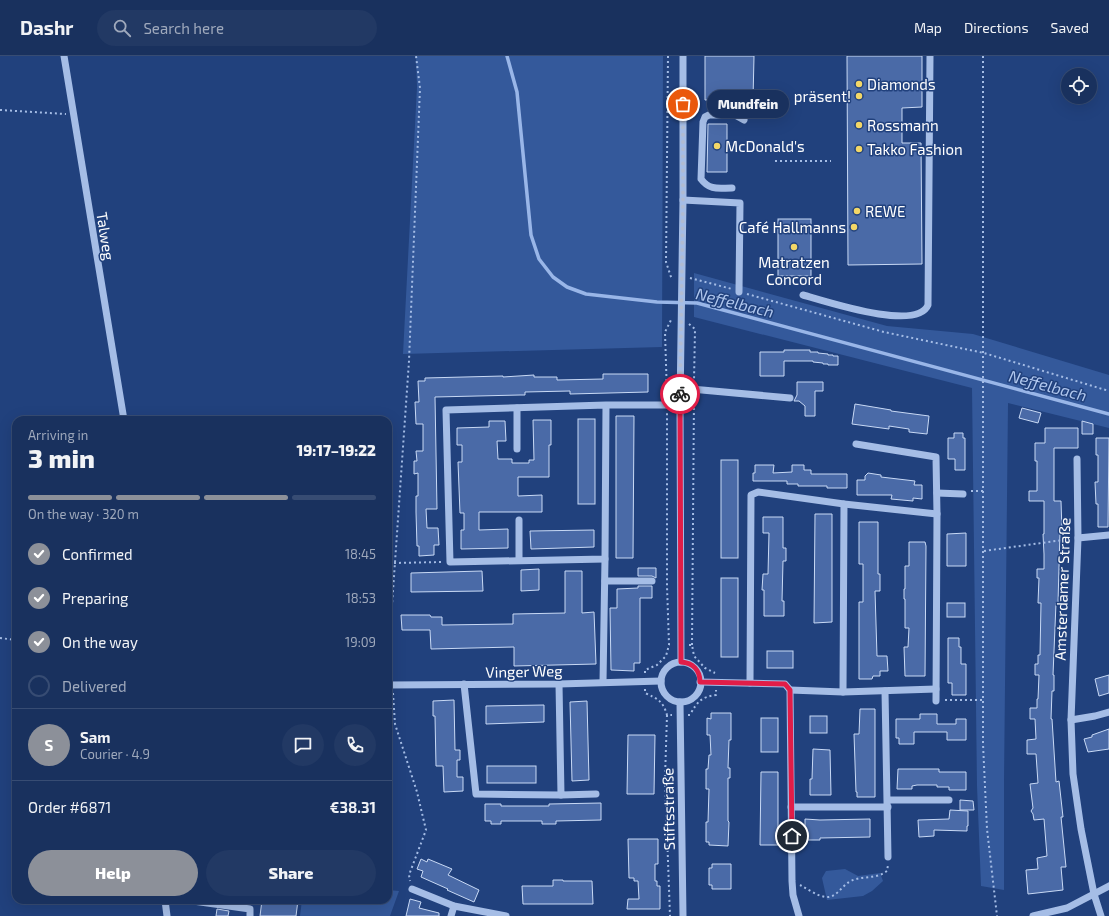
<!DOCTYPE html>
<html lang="en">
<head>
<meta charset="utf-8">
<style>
  :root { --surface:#19315e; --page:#223964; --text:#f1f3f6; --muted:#9fa9bc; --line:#374c73; --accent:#8c9099 }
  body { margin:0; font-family:"Exo 2",sans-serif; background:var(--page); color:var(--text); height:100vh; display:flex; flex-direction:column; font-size:15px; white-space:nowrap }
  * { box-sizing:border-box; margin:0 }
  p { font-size:13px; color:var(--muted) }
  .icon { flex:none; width:22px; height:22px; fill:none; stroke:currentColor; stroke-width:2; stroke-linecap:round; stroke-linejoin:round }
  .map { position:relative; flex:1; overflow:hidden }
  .details { position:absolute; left:12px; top:360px; width:380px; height:488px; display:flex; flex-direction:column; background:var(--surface); border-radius:12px; box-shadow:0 4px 16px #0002,0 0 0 1px var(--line) }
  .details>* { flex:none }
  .fabs { position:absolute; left:1061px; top:12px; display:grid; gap:8px }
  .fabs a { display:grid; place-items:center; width:36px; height:36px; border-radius:50%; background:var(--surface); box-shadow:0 4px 16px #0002,0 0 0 1px var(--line); font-size:20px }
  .pin { position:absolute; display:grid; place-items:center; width:34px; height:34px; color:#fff; margin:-17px; border:2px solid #fff; border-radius:50%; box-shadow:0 1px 4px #0007 }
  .courier { position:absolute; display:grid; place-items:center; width:40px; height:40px; margin:-20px; border:3px solid #e11d48; border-radius:50%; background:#fff; color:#222; box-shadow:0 1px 5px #0007 }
  .bubble { position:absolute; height:28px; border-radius:14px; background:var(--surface); box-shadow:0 4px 16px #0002,0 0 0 1px var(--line); font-size:13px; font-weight:800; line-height:28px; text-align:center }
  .summary em { font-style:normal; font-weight:800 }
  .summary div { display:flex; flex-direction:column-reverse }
  .summary { display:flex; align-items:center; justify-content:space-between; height:68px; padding:0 16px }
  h1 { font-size:26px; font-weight:800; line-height:30px }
  .bar { display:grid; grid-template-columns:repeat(4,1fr); gap:6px 4px; align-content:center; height:48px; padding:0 16px }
  .bar i { height:5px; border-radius:3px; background:var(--line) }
  .bar .on { background:var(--accent) }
  .bar p { grid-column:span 4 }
  .line { display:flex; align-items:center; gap:10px; padding:0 16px; border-top:1px solid var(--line) }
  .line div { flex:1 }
  .round { display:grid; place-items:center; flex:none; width:42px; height:42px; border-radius:21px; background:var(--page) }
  ol { padding:0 16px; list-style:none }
  li { display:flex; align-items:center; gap:12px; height:44px }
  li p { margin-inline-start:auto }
  li .icon { padding:4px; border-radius:50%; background:var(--accent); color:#fff; stroke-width:4 }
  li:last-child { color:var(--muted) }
  li i { width:22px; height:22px; border:2px solid var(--line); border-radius:50% }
  .primary-button { display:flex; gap:8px; margin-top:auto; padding:8px 16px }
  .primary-button a { flex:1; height:46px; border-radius:24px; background:var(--accent); color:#fff; font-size:16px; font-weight:800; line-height:46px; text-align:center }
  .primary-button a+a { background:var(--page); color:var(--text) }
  header { display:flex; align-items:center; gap:24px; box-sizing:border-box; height:56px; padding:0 20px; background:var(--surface); border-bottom:1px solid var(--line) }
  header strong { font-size:19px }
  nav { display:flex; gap:22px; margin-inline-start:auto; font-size:14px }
  .search { width:280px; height:36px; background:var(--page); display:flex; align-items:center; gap:10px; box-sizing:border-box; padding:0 14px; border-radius:22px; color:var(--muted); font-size:15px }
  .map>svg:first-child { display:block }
  .green { fill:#34599b }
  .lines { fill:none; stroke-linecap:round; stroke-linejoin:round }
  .stream { stroke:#99b6e8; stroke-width:3.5 }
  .building { fill:#4a6aa7; stroke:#c8d9f5 }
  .path { stroke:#a5bde6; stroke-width:2; stroke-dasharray:2 3; stroke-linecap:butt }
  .minor { stroke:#a5bde6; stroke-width:7 }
  .done { stroke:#b1bcd2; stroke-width:4; stroke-dasharray:0 7.2 }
  .route { stroke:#e11d48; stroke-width:5 }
  .poi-dot { fill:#f3d767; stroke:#21417d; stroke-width:1.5 }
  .labels { text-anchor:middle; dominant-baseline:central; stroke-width:3; stroke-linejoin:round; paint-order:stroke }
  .poi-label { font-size:15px; fill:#fff; stroke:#21417d; text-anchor:start }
  .street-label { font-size:15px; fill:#fff; stroke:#21417d }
  .water-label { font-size:16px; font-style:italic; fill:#b0c7ee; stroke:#21417d }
</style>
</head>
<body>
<header>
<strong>Dashr</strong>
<div class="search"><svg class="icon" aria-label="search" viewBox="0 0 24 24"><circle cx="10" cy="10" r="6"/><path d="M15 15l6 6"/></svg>Search here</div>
<nav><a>Map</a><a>Directions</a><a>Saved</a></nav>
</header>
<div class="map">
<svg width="1109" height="860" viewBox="0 0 1109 860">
  <rect width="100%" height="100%" fill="#21417d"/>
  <!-- green -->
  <g class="green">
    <path d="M416,0H663L662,291L403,298L417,31Z"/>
    <path d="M694,217L887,270L973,278L1109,319V372L1008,347L1004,724V834L981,830L977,730L972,332L694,261Z"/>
    <path d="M845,813L858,820L880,817L883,825L872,835L863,840L827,844L822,822L826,815Z"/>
    <path d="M388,834L399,835L390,860H300L302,844H388Z"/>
  </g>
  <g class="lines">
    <!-- stream -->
    <path class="stream" d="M507,0L517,36L531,179L539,203L553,221L567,231L586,238L657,246L697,247L1109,358"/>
  </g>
  <!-- building -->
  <g class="building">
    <path d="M705,0H754L753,44H705Z"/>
    <path d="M847,0H922V51L902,52V87H921L922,208L848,209Z"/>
    <path d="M708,68H727V116H707Z"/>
    <rect x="778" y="163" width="33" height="57"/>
    <path d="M784,294H810V296H818V297L828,298V299H833V300H838V309H828V308H823V307L813,306V305H784V320H760V296H784Z"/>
    <path d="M603,318H648V336L570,338V335L525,336V339H520L435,341L437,453H426L427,472H438L439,489H434V499L419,500V490H417L416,456V440H418V417L414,418V405H417L416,395H423V368H416L415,346H419L418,325H425V322L503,320V321L534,319V321H557V324L603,323Z"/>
    <path d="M797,326H823V335H815V360H805V350L799,345H794L797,339Z"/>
    <path d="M855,348L891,354V355L929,360L927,378L909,376V373L889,370V373L852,368Z"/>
    <path d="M1022,352L1041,357L1038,367L1019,362Z"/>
    <path d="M616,360H634L633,502H616Z"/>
    <rect x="578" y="363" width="17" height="85"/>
    <path d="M533,364H551V389H549V421H518V440L542,439V456H479V474L508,473V492L461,493V474H464V457H460L458,406H462V389H457V372L489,371V365H505L506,385H497L498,403H512V407H529V404H534Z"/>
    <path d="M1082,365L1093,368V378H1082Z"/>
    <path d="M1045,372H1078V392H1054V445H1061L1062,475H1060L1058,547H1056L1053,619H1054V635H1052L1051,663H1052L1056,726L1059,725L1063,761H1061L1066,811H1061L1063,834L1028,838L1026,814L1038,813L1037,802L1047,800L1044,763L1034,764L1033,758L1031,755L1033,752L1030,728L1038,727L1036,698H1027V684L1036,683L1035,663H1030V652H1037V643H1038L1039,619H1035V608H1038V599H1040L1041,547H1038L1039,522H1037V513H1044V498L1043,478H1044V445H1029V435H1037V405H1035V387H1045Z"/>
    <path d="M954,377H963V382H965V414H955V403H948V382H954Z"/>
    <path d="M1096,382H1109L1108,471H1098V448H1096L1095,426H1098V399H1096Z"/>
    <rect x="721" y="404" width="17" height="98"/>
    <path d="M755,409H774L773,417L792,416V409H804V414H811V418H847V432H827V430H798V428H787V425H753V417H755Z"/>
    <path d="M868,417L881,419V421L915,425L914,429H922V443L913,442V445L891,443L892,439H857V424H865V420Z"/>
    <path d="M815,458H832V566L814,567Z"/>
    <path d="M763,461H783V492H786V505H783L782,545H784V560H764V534H762L763,518H768L769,477H763Z"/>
    <path d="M859,466H878V518H880V535H875L877,600H887L888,615H880V620H873L872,623H859V546H863V508H859Z"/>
    <path d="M594,474V491L531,493L530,475Z"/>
    <path d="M966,477V510H947V478Z"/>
    <path d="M909,486H925L926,490L925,620H905L904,591H908L909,572H905V543H904V533H905V510H909Z"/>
    <path d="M638,512H656V522L652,520H638Z"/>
    <path d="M539,513V534L521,535V514Z"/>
    <path d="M482,515L483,535L411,536V517Z"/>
    <path d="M565,515H582V557L594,556L596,608L514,610V591L431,593L430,574H402L401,559H430L431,561H442V569L513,568V558L565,557Z"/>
    <rect x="721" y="522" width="17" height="79"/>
    <path d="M638,530H652V542H640V607H634V615L611,614L610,552H617V533L638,532Z"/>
    <rect x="947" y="547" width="18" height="14"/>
    <path d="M948,582H959V591H961V608H966V639H952V627H948Z"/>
    <rect x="767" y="595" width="26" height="17"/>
    <path d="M1109,619V637L1099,640L1095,623Z"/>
    <path d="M454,644L455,694H460V704H457V721H463V735L444,736L443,710H436L435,660H433V645Z"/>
    <path d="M587,645L589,724L572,725L570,646Z"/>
    <path d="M544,649V666L486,668V650Z"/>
    <path d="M860,653H875V741H857V736H856L854,678H859Z"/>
    <path d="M711,657H731V684H729L728,712H730V722H728V765L729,766L728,790L709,789V786H706V766H708L709,733H706V713H708L709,699H711L710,679H707V662L711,663Z"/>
    <path d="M920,658H937V668H956V663H966V684H947V676H914V688H899V682H896V663H920Z"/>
    <rect x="810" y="660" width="17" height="17"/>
    <rect x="761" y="662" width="17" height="34"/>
    <path d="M1109,673V693L1088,696L1084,683L1092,681V679Z"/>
    <path d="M628,679H655L654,738H627Z"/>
    <path d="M813,693L830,694L831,739H810V723H812Z"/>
    <rect x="487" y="710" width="49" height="17"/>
    <path d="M898,713H939V716H966V734H949V731H937V729H917L912,730V733H897Z"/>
    <path d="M761,716H778V789H760Z"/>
    <path d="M960,744L973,745L974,754H960Z"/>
    <path d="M601,747V764L556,765V768H542V765H501V768H491V765H485V748H501V750H549V748Z"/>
    <path d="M950,754L968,755V770H967V775L934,774V780L919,781L918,764L949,763Z"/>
    <path d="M805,763L820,764L870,763V781L820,782V784H805Z"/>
    <path d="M628,783H658V808H655V825H657V830H660V853H627L628,843H639L638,825H634V822H629Z"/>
    <path d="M421,803L427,806L428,803L452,813L448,819L479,834L474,846L447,834L448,833L421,821L423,815L417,813Z"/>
    <path d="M712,808H731V833H712V829H709V812H712Z"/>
    <path d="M553,824H563V825H592L593,848H523L522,830H553Z"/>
    <path d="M410,843L421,846L419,852L439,857V860H406Z"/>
    <path d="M262,844H298L296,860H260Z"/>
    <path d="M217,853L229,855L228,860H216Z"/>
  </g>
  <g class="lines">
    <!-- path -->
    <g class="path">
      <path d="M668,0L666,206L672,224"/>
      <path d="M983,0V688L987,773L997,860"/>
      <path d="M0,54L66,58"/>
      <path d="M775,105H831"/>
      <path d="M690,222L732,233"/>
      <path d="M747,238L884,276L984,297L1109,335"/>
      <path d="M689,268L695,273L694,325"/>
      <path d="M667,340L665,276L672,262"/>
      <path d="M971,435H984"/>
      <path d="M984,495L1070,483"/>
      <path d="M394,507L442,506"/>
      <path d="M0,582L16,584"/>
      <path d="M689,589H692L694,600L705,612L715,617"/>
      <path d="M692,589L694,341"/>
      <path d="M645,617V614L657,609L666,600L669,589L667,530V357"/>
      <path d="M392,621L390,578L409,305L420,32L416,0"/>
      <path d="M645,633V637C658,643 663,645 667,659H672"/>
      <path d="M393,637L395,668L417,736L426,774L409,819L410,825"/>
      <path d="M945,644H983"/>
      <path d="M667,659L665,722L670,860"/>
      <path d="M688,659H690C697,646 701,641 716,639V634"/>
      <path d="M800,829C808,833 817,840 826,841C836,842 841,831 849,826C861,819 875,824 887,815L888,809"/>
    </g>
    <!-- minor -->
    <g class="minor">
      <path d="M64,0L124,364"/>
      <path d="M732,132C719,132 710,135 701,123L703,66L705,61L709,59H735L744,64"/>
      <path d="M683,144L740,147L739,236"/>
      <path d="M803,239C825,245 917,276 928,249L930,0"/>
      <path d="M680,332L790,342"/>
      <path d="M606,349L605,503L450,506L446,354L606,349H680"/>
      <path d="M856,388L936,401L937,458L936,645"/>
      <path d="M517,393V352"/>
      <path d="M1077,403L1078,482L1071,664L1073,718L1081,773L1094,838L1101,860"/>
      <path d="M937,437L963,438"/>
      <path d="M519,464V504"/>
      <path d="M1078,482L1109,479"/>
      <path d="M605,525H652"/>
      <path d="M681,606L680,349L683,144V0"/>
      <circle cx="681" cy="626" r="20"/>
      <path d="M603,626L605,503"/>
      <path d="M700,626L785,628L790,634L792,825L793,839L799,860"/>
      <path d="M750,627L751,439L758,436L844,448L937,458"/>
      <path d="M464,628L476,738L561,739"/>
      <path d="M559,628L561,739L596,738"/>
      <path d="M388,629L559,628L661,625"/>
      <path d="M790,634L843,636L936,633"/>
      <path d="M885,635L888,801"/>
      <path d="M843,636L844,448"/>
      <path d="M680,646L683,860"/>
      <path d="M1071,664L1095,660L1109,656"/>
      <path d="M888,744H949"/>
      <path d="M791,751H888"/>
      <path d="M412,833L454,850L506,860"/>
      <path d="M165,844L167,860"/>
      <path d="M186,844L250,853V860"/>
      <path d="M451,860L454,850"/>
      <path d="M1033,860L1067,852L1109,830"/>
    </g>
  </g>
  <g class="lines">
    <!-- done -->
    <path class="done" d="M680,338L683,144V48"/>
    <!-- route -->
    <path class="route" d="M680,338L681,606C693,607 700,614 700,626L785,628L790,634L792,780"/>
  </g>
  <!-- markers -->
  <g class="poi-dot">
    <circle cx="859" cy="28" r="4"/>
    <circle cx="859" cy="40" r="4"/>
    <circle cx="859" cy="69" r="4"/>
    <circle cx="717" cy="90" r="4"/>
    <circle cx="859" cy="93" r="4"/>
    <circle cx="857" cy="155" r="4"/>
    <circle cx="854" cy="171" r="4"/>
    <circle cx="794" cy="191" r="4"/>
  </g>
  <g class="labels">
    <!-- poi labels -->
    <g class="poi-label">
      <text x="867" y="28">Diamonds</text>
      <text x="851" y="40" text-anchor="end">präsent!</text>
      <text x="867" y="69">Rossmann</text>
      <text x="725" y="90">McDonald's</text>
      <text x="867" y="93">Takko Fashion</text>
      <text x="865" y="155">REWE</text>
      <text x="846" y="171" text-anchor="end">Café Hallmanns</text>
      <text x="794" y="206" text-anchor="middle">Matratzen<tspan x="794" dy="17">Concord</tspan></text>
    </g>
    <!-- street labels -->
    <g class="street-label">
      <text transform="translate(106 180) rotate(81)">Talweg</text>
      <text transform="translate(1062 533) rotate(-88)">Amsterdamer Straße</text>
      <text transform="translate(524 615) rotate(-1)">Vinger Weg</text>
      <text transform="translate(668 753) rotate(-91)">Stiftsstraße</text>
    </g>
    <!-- water labels -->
    <g class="water-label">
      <text transform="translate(735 246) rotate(14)">Neffelbach</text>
      <text transform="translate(1048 329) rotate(15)">Neffelbach</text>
    </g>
  </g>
</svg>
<div class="fabs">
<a><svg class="icon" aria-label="locate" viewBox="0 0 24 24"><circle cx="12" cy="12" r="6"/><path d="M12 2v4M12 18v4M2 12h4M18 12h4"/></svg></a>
</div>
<div class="pin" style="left:683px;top:48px;background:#ea580c"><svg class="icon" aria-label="bag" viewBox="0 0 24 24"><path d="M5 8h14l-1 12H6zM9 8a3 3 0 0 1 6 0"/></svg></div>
<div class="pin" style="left:792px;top:780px;background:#1f2937"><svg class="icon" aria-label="home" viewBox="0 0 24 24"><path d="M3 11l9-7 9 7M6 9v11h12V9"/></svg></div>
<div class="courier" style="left:680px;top:338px"><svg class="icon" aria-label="bike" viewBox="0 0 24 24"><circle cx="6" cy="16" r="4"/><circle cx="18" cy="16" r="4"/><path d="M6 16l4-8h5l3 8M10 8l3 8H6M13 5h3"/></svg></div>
<div class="bubble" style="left:707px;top:34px;width:82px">Mundfein</div>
<section class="details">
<div class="summary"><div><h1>3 min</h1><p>Arriving in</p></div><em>19:17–19:22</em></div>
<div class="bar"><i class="on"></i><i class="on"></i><i class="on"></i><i></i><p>On the way · 320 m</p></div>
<ol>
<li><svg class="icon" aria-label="check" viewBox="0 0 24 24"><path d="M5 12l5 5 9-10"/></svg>Confirmed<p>18:45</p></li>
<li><svg class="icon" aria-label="check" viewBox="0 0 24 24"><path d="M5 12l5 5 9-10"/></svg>Preparing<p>18:53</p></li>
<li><svg class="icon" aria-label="check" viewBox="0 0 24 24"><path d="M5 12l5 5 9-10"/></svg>On the way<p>19:09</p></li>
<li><i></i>Delivered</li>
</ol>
<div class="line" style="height:72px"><b class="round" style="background:var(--accent);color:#fff">S</b><div><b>Sam</b><p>Courier · 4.9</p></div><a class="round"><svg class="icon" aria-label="chat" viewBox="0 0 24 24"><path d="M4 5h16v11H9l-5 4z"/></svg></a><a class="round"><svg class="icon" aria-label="phone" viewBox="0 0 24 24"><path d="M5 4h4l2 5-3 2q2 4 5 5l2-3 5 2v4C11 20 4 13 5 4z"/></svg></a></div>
<div class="line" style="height:52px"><div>Order #6871</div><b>€38.31</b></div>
<div class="primary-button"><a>Help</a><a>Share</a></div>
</section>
</div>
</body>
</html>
